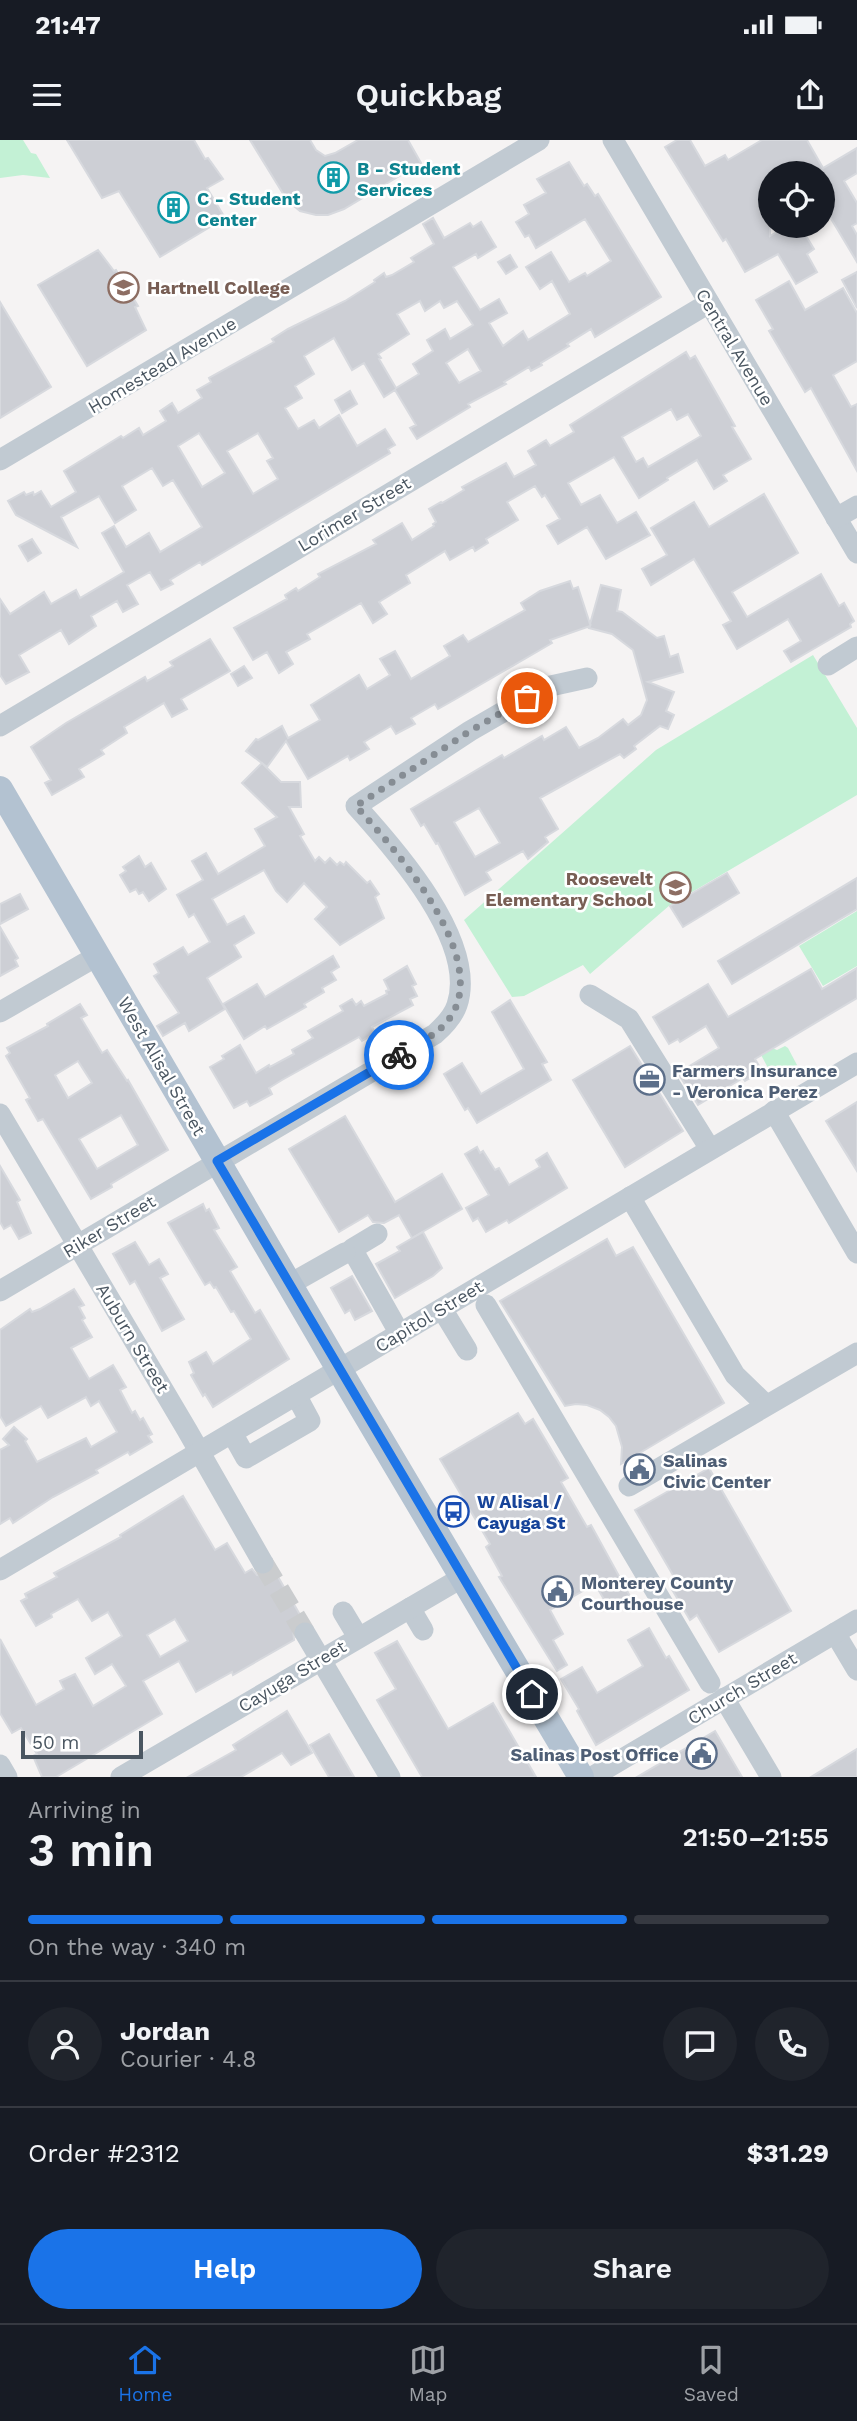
<!DOCTYPE html>
<html lang="en">
<head>
<meta charset="utf-8">
<style>
  :root { --surface:#171b24; --page:#20242c; --text:#f1f3f6; --muted:#9ea1a6; --line:#363941; --accent:#1a73e8 }
  body { margin:0; font-family:"Work Sans",sans-serif; background:var(--page); color:var(--text); height:100vh; display:flex; flex-direction:column; font-size:26px; white-space:nowrap }
  * { box-sizing:border-box; margin:0 }
  p { font-size:23px; color:var(--muted) }
  .icon { flex:none; width:38px; height:38px; fill:none; stroke:currentColor; stroke-width:2; stroke-linecap:round; stroke-linejoin:round }
  .map { position:relative; height:1637px; overflow:hidden }
  .side { display:flex; flex-direction:column; background:var(--surface); flex:1 }
  .side>* { flex:none }
  .controls { position:absolute; left:758px; top:21px; display:grid; gap:14px }
  .controls a { display:grid; place-items:center; width:77px; height:77px; border-radius:50%; background:var(--surface); box-shadow:0 4px 10px #0003; font-size:35px }
  .scale { position:absolute; left:21px; bottom:18px; width:122px; box-sizing:border-box; padding-left:7px; border:4px solid #4a5661; border-top:0; font-size:19px; line-height:24px; white-space:nowrap; color:#4a5661; -webkit-text-stroke:5px #fff; paint-order:stroke }
  .pin { position:absolute; display:grid; place-items:center; width:60px; height:60px; color:#fff; margin:-30px; border:4px solid #fff; border-radius:50%; box-shadow:0 2px 7px #0007 }
  .courier { position:absolute; display:grid; place-items:center; width:70px; height:70px; margin:-35px; border:5px solid #1a73e8; border-radius:50%; background:#fff; color:#222; box-shadow:0 2px 9px #0007 }
  .summary em { font-style:normal; font-weight:600 }
  .summary div { display:flex; flex-direction:column-reverse }
  .summary { display:flex; align-items:center; justify-content:space-between; height:119px; padding:0 28px }
  h1 { font-size:46px; font-weight:600; line-height:52px }
  .bar { display:grid; grid-template-columns:repeat(4,1fr); gap:10px 7px; align-content:center; height:84px; padding:0 28px }
  .bar i { height:9px; border-radius:5px; background:var(--line) }
  .bar .selected { background:var(--accent) }
  .bar p { grid-column:span 4 }
  .line { display:flex; align-items:center; gap:18px; padding:0 28px; border-top:2px solid var(--line) }
  .line div { flex:1 }
  .round { display:grid; place-items:center; flex:none; width:74px; height:74px; border-radius:37px; background:var(--page) }
  .action { display:flex; gap:14px; margin-top:auto; padding:14px 28px }
  .action a { flex:1; height:80px; border-radius:42px; background:var(--accent); color:#fff; font-size:28px; font-weight:600; line-height:80px; text-align:center }
  .action a+a { background:var(--page); color:var(--text) }
  .status { display:flex; justify-content:space-between; align-items:center; height:49px; padding:0 35px; background:var(--surface); direction:ltr }
  .status svg { height:19px; fill:currentColor }
  header { display:flex; justify-content:space-between; align-items:center; height:91px; padding:0 28px; background:var(--surface); font-size:32px; font-weight:600 }
  .tab-bar { display:flex; justify-content:space-around; align-items:center; height:98px; border-top:2px solid var(--line); background:var(--surface); font-size:19px; color:var(--muted) }
  .tab-bar a { display:grid; justify-items:center; gap:4px }
  .tab-bar .selected { color:var(--accent) }
  .map>svg:first-child { display:block }
  .green { fill:#c3f1d5 }
  .building { fill:#cdcfd5; stroke:#d7d9de; stroke-width:2; fill-rule:evenodd }
  .lines { fill:none; stroke-linecap:round; stroke-linejoin:round }
  .minor-tunnel { stroke:#caccce; stroke-width:21; stroke-dasharray:21 10; stroke-linecap:butt }
  .minor { stroke:#c1cad2; stroke-width:21 }
  .major { stroke:#b3c2d1; stroke-width:26 }
  .done { stroke:#868d94; stroke-width:7; stroke-dasharray:0 12.6 }
  .route { stroke:#1a73e8; stroke-width:9 }
  .labels { text-anchor:middle; dominant-baseline:central; stroke-width:5; stroke-linejoin:round; paint-order:stroke }
  .culture-label { font-size:18px; font-weight:bold; fill:#0d838f; stroke:#fff; text-anchor:start }
  .education-label { font-size:18px; font-weight:bold; fill:#785e54; stroke:#fff; text-anchor:start }
  .street-label { font-size:18px; fill:#4a5661; stroke:#fff }
  .service-label { font-size:18px; font-weight:bold; fill:#4e5e75; stroke:#fff; text-anchor:start }
  .transit-label { font-size:18px; font-weight:bold; fill:#164399; stroke:#fff; text-anchor:start }
</style>
</head>
<body>
<div class="status"><b>21:47</b><svg viewBox="0 0 49 12"><path d="M0 12V9h3v3zM5 12V6h3v6zM10 12V3h3v9zM15 12V0h3v12zM26 1h20v11H26zM47 4h2v5h-2z"/></svg></div>
<header><svg class="icon" aria-label="menu" viewBox="0 0 24 24"><path d="M4 6h16M4 12h16M4 18h16"/></svg>Quickbag<svg class="icon" aria-label="share" viewBox="0 0 24 24"><path d="M12 15V3M7 8l5-5 5 5M5 13v7h14v-7"/></svg></header>
<div class="map">
<svg width="857" height="1637" viewBox="0 0 857 1637">
  <rect width="100%" height="100%" fill="#f5f3f3"/>
  <!-- green -->
  <g class="green">
    <path d="M0,0H23L31,13L36,14L50,38L23,35L0,38Z"/>
    <path d="M813,515L857,588V655L670,765L590,834L583,825L524,856L512,857L464,780L656,610Z"/>
    <path d="M857,771V826L823,846L799,806Z"/>
    <path d="M785,906L788,908L797,925L774,939L760,913L772,908L777,910Z"/>
  </g>
  <!-- building -->
  <g class="building">
    <path d="M67,0H194L205,19L208,18L223,39L207,48L225,78L160,117L119,51L102,58Z"/>
    <path d="M250,0H310L316,10L325,16L335,13L358,0H408L421,23L344,69L328,75H316L300,71L287,60Z"/>
    <path d="M677,0H690L705,26L725,15L728,20L762,0H807L823,28L857,8V33L844,41L857,63V83L852,86L857,95V122L830,77L822,82V33H770V96L787,86H800L814,109L807,114L817,132L796,144L778,114L745,132L726,99L723,101L665,7Z"/>
    <path d="M569,22L584,46L587,44L595,56L598,54L661,157L595,197L591,189L567,204L569,206L541,223L542,225L531,231L529,227L504,242L506,244L468,264L470,267L417,299L410,288L416,285L395,250L384,257L364,223L352,230L334,198L304,216L314,234L295,246L302,258L285,268L298,289L314,280L319,288L339,275L357,306L385,289L395,305L388,309L390,313L202,425L200,422L170,440L173,444L161,450L150,432L127,445L138,464L123,472L117,461L91,476L96,486L69,504L61,490L19,515L29,532L6,544L0,535V459L10,474L44,452L51,464L76,450L80,458L124,432L102,393L114,386L126,407L149,393L160,412L202,387L173,340L163,346L152,328L122,346L136,370L115,383L99,356L61,377L77,407L16,375L8,361L24,352L26,355L33,352L34,355L41,351L51,367L76,352L64,331L121,296L123,298L139,288L143,295L166,281L160,271L172,263L178,273L202,258L197,250L211,242L209,238L274,202L272,199L288,189L345,161L375,142L374,140L384,133L386,137L392,135L414,122L411,118L434,104L423,84L433,78L444,98L470,83L473,87L481,82L496,107L478,118L476,114L453,127L480,170L499,159L507,173L489,183L503,206L523,191L528,200L570,174L552,141L540,149L526,127L551,112L569,142L585,133L587,136L611,121L585,79L536,108L529,95L525,97L516,82L529,74L524,65L546,53L537,39ZM420,161L425,171L440,161L444,168L457,161L473,185L450,199L445,189L427,200L433,211L413,224L419,234L396,248L379,219L381,218L378,214L409,194L397,174ZM468,209L481,231L459,243L446,223ZM199,293L225,333L202,347L178,306ZM258,293L273,318L267,321L278,339L253,354L227,311Z"/>
    <path d="M98,110L114,131L116,130L138,166L135,167L146,190L87,226L38,145Z"/>
    <path d="M510,115L517,127L506,134L498,122Z"/>
    <path d="M857,132V168L842,140Z"/>
    <path d="M789,141L805,170L843,148L857,173V221L833,235L851,267L857,264V331L811,248L805,252L769,191L773,189L756,160Z"/>
    <path d="M0,162L51,247L0,278Z"/>
    <path d="M686,212L690,219L695,216L735,286L732,287L751,319L723,335L727,341L714,349L697,320L667,338L668,340L639,358L614,317L568,343L581,365L600,355L617,383L636,372L650,395L606,419L587,387L558,404L547,386L560,379L545,355L542,357L535,346L507,362L518,380L486,399L488,403L475,411L473,407L450,420L445,411L406,435L410,443L379,462L387,474L373,483L361,463L307,494L310,499L286,512L293,524L279,533L267,512L253,520L234,488L287,459L285,455L296,448L298,451L320,437L318,434L376,404L373,400L402,383L412,400L434,386L433,384L436,382L429,369L441,362L442,363L464,350L462,347L506,323L514,337L536,325L528,311L546,300L550,306L574,292L570,285ZM671,269L677,280L688,274L701,296L648,327L643,318L636,322L622,297Z"/>
    <path d="M350,251L357,264L342,273L335,260Z"/>
    <path d="M764,354L798,413L732,452L747,477L821,434L839,466L844,463L854,481L850,484L851,487L791,522L784,511L801,501L788,479L737,509L723,485L731,481L694,419L651,445L642,429L667,415L651,388L694,362L709,387Z"/>
    <path d="M32,399L41,413L28,421L19,406Z"/>
    <path d="M570,441L573,449L578,447L590,484L601,445L621,450L617,471L622,472L657,498L664,496L670,517L678,514L683,532L648,542L674,552L666,571L674,575L668,589L660,586L634,606L636,609L624,618L620,614L540,658L558,689L545,697L548,702L528,719L523,711L486,732L491,740L465,755L438,703L436,704L424,684L421,686L411,669L502,615L504,618L542,596L544,600L566,587L579,608L598,598L623,579L628,585L641,575L647,560L633,510L612,494L589,488L590,486L550,500L552,503L454,560L438,569L435,564L411,578L415,584L396,594L391,586L364,602L369,609L350,620L348,616L308,639L286,601L267,627L246,611L256,599L258,600L282,586L288,598L320,580L311,565L359,535L367,549L390,535L380,519L395,511L411,539L450,516L444,506L463,495L468,502L525,470L521,463L540,451ZM479,668L500,703L475,717L454,682Z"/>
    <path d="M210,499L230,531L181,559L187,569L172,577L164,563L124,587L127,593L101,610L104,614L79,629L84,637L52,655L45,643L51,640L31,607L66,583L145,537L147,541L173,526L170,522Z"/>
    <path d="M244,526L252,538L238,546L231,534Z"/>
    <path d="M262,623L281,642H300L301,667H289L304,694L300,696L315,721L319,717L325,723L330,718L337,725L340,722L344,725L346,722L367,743L370,741L379,754L375,757L384,778L340,805L315,779L327,767L304,743L287,762L276,751L264,730L212,759L227,785L244,776L254,793L234,805L241,817L207,838L225,869L189,891L185,883L163,896L157,886L179,873L154,836L159,833L154,824L183,807L188,815L210,802L194,774L189,777L177,755L203,740L192,721L206,713L218,734L265,706L255,689L277,677L242,643Z"/>
    <path d="M139,716L145,727L151,723L166,749L149,761L143,752L139,754L136,749L130,752L120,735L126,731L123,727Z"/>
    <path d="M727,733L739,753L683,787L670,766Z"/>
    <path d="M857,738V769L732,844L718,821Z"/>
    <path d="M20,754L28,769L0,784V764Z"/>
    <path d="M0,787L18,818L15,820L18,826L0,836Z"/>
    <path d="M333,816L339,827L331,832L336,840L322,848L324,852L304,864L306,867L267,889L265,886L244,899L223,864L257,844L265,857Z"/>
    <path d="M407,826L416,844L412,846L417,856L410,859L413,865L372,887L375,893L362,901L359,897L282,940L269,948L272,954L250,966L247,961L234,968L210,927L224,919L222,916L240,905L256,933L269,925L270,927L294,914L292,910L313,898L308,891L343,871L340,866L352,859L356,865L361,861L364,866L387,854L386,851L389,850L384,840Z"/>
    <path d="M857,828V858L755,919L762,931L745,941L743,938L698,965L678,933L719,908L706,886L680,902L678,899L669,904L653,877L708,844L728,877L811,829L822,849Z"/>
    <path d="M510,860L547,922L542,924L551,940L477,983L468,968L465,970L444,934L462,923L481,954L524,929L492,872Z"/>
    <path d="M80,864L87,875L81,878L102,913L107,910L127,941L128,940L168,1010L111,1044L112,1047L91,1059L43,979L38,981L26,960L30,958L6,916L10,913L7,908L48,886L47,884ZM78,921L92,943L68,958L55,935ZM121,975L138,1005L97,1029L79,999Z"/>
    <path d="M630,906L683,991L625,1027L573,940Z"/>
    <path d="M857,962V1031L826,981Z"/>
    <path d="M345,976L395,1062L442,1034L462,1069L412,1098L399,1075L384,1083L373,1082L368,1075L339,1092L289,1009Z"/>
    <path d="M477,1007L480,1013L483,1011L495,1030L499,1028L509,1045L540,1027L536,1020L547,1013L567,1048L509,1083L507,1080L486,1092L478,1078L473,1081L466,1068L489,1055L465,1014Z"/>
    <path d="M0,1026L20,1060L17,1062L31,1093L19,1099L11,1085L4,1089L0,1082Z"/>
    <path d="M203,1064L206,1071L209,1069L219,1088L214,1090L237,1127L230,1131L255,1173L260,1170L289,1219L213,1267L205,1254L203,1256L191,1235L194,1233L189,1222L206,1212L213,1224L251,1199L234,1171L231,1172L216,1147L214,1148L210,1142L205,1145L168,1083Z"/>
    <path d="M423,1092L442,1128L433,1136L395,1158L376,1124L400,1111L397,1107Z"/>
    <path d="M607,1099L616,1116L633,1107L724,1263L621,1324L622,1307L616,1286L609,1277L600,1270L587,1265L576,1264L565,1266L500,1161Z"/>
    <path d="M135,1102L149,1125L159,1119L168,1134L160,1138L184,1179L162,1191L135,1141L130,1144L113,1114Z"/>
    <path d="M352,1136L372,1171L355,1180L350,1170L345,1173L331,1148Z"/>
    <path d="M74,1149L84,1165L79,1167L85,1178L82,1180L92,1197L71,1208L89,1239L113,1225L126,1247L120,1250L132,1273L135,1271L140,1280L143,1278L152,1294L148,1296L152,1302L130,1315L128,1312L96,1330L98,1333L53,1357L13,1383L10,1378L0,1384V1310L9,1305L3,1299L14,1287L27,1299L25,1301L37,1322L86,1298L91,1307L117,1292L99,1261L91,1266L86,1257L48,1278L41,1266L6,1286L0,1276V1190L30,1169L32,1172L40,1169Z"/>
    <path d="M518,1273L525,1284L533,1279L568,1338L561,1342L587,1387L591,1385L630,1456L609,1468L595,1444L550,1470L563,1494L553,1500L567,1525L557,1531L499,1437L502,1436L486,1407L490,1404L440,1319Z"/>
    <path d="M709,1328L791,1471L719,1512L697,1475L690,1480L670,1446L677,1442L635,1370Z"/>
    <path d="M183,1356L215,1410L227,1403L245,1433L252,1429L257,1435L264,1436L274,1430L303,1480L293,1487L294,1500L233,1535L232,1532L196,1552L179,1521L143,1541L162,1574L56,1637H42L33,1616L37,1614L21,1588L12,1593L0,1573V1499L36,1565L64,1549L60,1541L75,1534L93,1566L126,1546L112,1524L95,1534L86,1518L122,1496L108,1472L92,1481L78,1459L51,1474L52,1477L36,1486L21,1461L27,1458L25,1454L57,1437L54,1433L121,1397L120,1395ZM175,1479L188,1501L160,1517L147,1495Z"/>
    <path d="M649,1488L666,1518L669,1516L689,1550L596,1605L577,1571L579,1569L561,1539L582,1527L597,1553L643,1526L628,1500Z"/>
    <path d="M397,1501L448,1589L493,1563L536,1637H422L377,1560L396,1549L375,1513Z"/>
    <path d="M287,1571L312,1613L291,1625L282,1613L241,1637H188L236,1610L233,1605Z"/>
    <path d="M715,1591L742,1637H637Z"/>
    <path d="M329,1594L354,1637H329L310,1605Z"/>
    <path d="M857,1609V1637H811Z"/>
  </g>
  <g class="lines">
    <!-- minor-tunnel -->
    <path class="minor-tunnel" d="M263,1423L305,1493"/>
    <!-- minor -->
    <g class="minor">
      <path d="M613,0L857,413"/>
      <path d="M0,320L539,0"/>
      <path d="M836,378L857,366"/>
      <path d="M828,525L857,507"/>
      <path d="M0,586L709,163"/>
      <path d="M590,855L629,879L710,1009"/>
      <path d="M0,872L97,816"/>
      <path d="M774,971L857,1113"/>
      <path d="M0,974L187,1290L263,1423"/>
      <path d="M630,1057L735,1235L766,1265"/>
      <path d="M377,1094L352,1109L400,1194"/>
      <path d="M290,1144L345,1113"/>
      <path d="M0,1151L435,894C444,886 453,877 457,865C478,802 395,709 356,666L470,591L546,547L587,538"/>
      <path d="M486,1165L710,1543"/>
      <path d="M442,1169L467,1210"/>
      <path d="M232,1293L246,1318L310,1281L296,1255"/>
      <path d="M629,1346L857,1213"/>
      <path d="M0,1430L857,923"/>
      <path d="M410,1468L423,1490"/>
      <path d="M343,1472L358,1497"/>
      <path d="M305,1493L390,1637"/>
      <path d="M835,1493L857,1530"/>
      <path d="M724,1558L771,1637"/>
      <path d="M0,1625L7,1637"/>
      <path d="M121,1637L463,1437"/>
      <path d="M592,1637L857,1480"/>
    </g>
    <!-- major -->
    <path class="major" d="M0,649L350,1248L581,1637"/>
  </g>
  <g class="lines">
    <!-- done -->
    <path class="done" d="M399,915C419,903 442,893 453,873C487,812 394,708 356,666L470,591L527,558"/>
    <!-- route -->
    <path class="route" d="M399,915L217,1021L532,1554"/>
  </g>
  <!-- icons -->
  <defs>
    <symbol id="building-ring" viewBox="-11 -11 22 22"><circle r="9.5" fill="#fff" stroke="#0f9aa8" stroke-width="1.5"/><path d="M-4-6H4V6H1V3H-1V6H-4ZM-2.5-4.3h1.7v1.8h-1.7ZM.8-4.3h1.7v1.8H.8ZM-2.5-1h1.7V.8h-1.7ZM.8-1h1.7V.8H.8Z" fill="#0f9aa8"/></symbol>
    <symbol id="university-ring" viewBox="-11 -11 22 22"><circle r="9.5" fill="#fff" stroke="#8d6e63" stroke-width="1.5"/><path d="M0-5L7-2L0 1L-7-2ZM-4 1L0 2.5L4 1V4Q0 6-4 4Z" fill="#8d6e63"/></symbol>
    <symbol id="school-ring" viewBox="-11 -11 22 22"><circle r="9.5" fill="#fff" stroke="#8d6e63" stroke-width="1.5"/><path d="M0-5L7-2L0 1L-7-2ZM-4 1L0 2.5L4 1V4Q0 6-4 4Z" fill="#8d6e63"/></symbol>
    <symbol id="office-ring" viewBox="-11 -11 22 22"><circle r="9.5" fill="#fff" stroke="#5c6f8a" stroke-width="1.5"/><path d="M-6-3h4V-5.5h4V-3h4V5H-6ZM-1-4.5V-3h2v-1.5ZM-6 0V1H6V0Z" fill="#5c6f8a"/></symbol>
    <symbol id="civic-ring" viewBox="-11 -11 22 22"><circle r="9.5" fill="#fff" stroke="#5c6f8a" stroke-width="1.5"/><path d="M-.6-6.5H3V-4.5H.6V-3L4-1V1h2V6H-6V1h2V-1L-.6-3ZM-1.2 2.5V6h2.4V2.5Z" fill="#5c6f8a"/></symbol>
    <symbol id="bus-ring" viewBox="-11 -11 22 22"><circle r="9.5" fill="#fff" stroke="#1a4fb4" stroke-width="1.5"/><path d="M-5-6H5V4H4V6H2V4H-2V6H-4V4H-5ZM-3.5-4V0h7V-4ZM-3.5 1.2v1.5H-2V1.2ZM2 1.2v1.5H3.5V1.2Z" fill="#1a4fb4"/></symbol>
  </defs>
  <g fill-rule="evenodd">
    <use href="#building-ring" x="316" y="20" width="35" height="35"/>
    <use href="#building-ring" x="156" y="50" width="35" height="35"/>
    <use href="#university-ring" x="106" y="130" width="35" height="35"/>
    <use href="#school-ring" x="658" y="730" width="35" height="35"/>
    <use href="#office-ring" x="632" y="922" width="35" height="35"/>
    <use href="#civic-ring" x="622" y="1312" width="35" height="35"/>
    <use href="#bus-ring" x="436" y="1354" width="35" height="35"/>
    <use href="#civic-ring" x="540" y="1434" width="35" height="35"/>
    <use href="#civic-ring" x="684" y="1596" width="35" height="35"/>
  </g>
  <g class="labels">
    <!-- culture labels -->
    <g class="culture-label">
      <text x="357" y="28">B - Student<tspan x="357" dy="21">Services</tspan></text>
      <text x="197" y="58">C - Student<tspan x="197" dy="21">Center</tspan></text>
    </g>
    <!-- education labels -->
    <g class="education-label">
      <text x="147" y="147">Hartnell College</text>
      <text x="653" y="738" text-anchor="end">Roosevelt<tspan x="653" dy="21">Elementary School</tspan></text>
    </g>
    <!-- street labels -->
    <g class="street-label">
      <text transform="translate(735 207) rotate(59)">Central Avenue</text>
      <text transform="translate(162 225) rotate(-31)">Homestead Avenue</text>
      <text transform="translate(354 374) rotate(-31)">Lorimer Street</text>
      <text transform="translate(162 926) rotate(60)">West Alisal Street</text>
      <text transform="translate(109 1086) rotate(-31)">Riker Street</text>
      <text transform="translate(429 1176) rotate(-31)">Capitol Street</text>
      <text transform="translate(133 1198) rotate(59)">Auburn Street</text>
      <text transform="translate(292 1536) rotate(-31)">Cayuga Street</text>
      <text transform="translate(742 1548) rotate(-31)">Church Street</text>
    </g>
    <!-- service labels -->
    <g class="service-label">
      <text x="672" y="930">Farmers Insurance<tspan x="672" dy="21">- Veronica Perez</tspan></text>
      <text x="663" y="1320">Salinas<tspan x="663" dy="21">Civic Center</tspan></text>
      <text x="581" y="1442">Monterey County<tspan x="581" dy="21">Courthouse</tspan></text>
      <text x="679" y="1614" text-anchor="end">Salinas Post Office</text>
    </g>
    <!-- transit labels -->
    <g class="transit-label">
      <text x="477" y="1361">W Alisal /<tspan x="477" dy="21">Cayuga St</tspan></text>
    </g>
  </g>
</svg>
<div class="controls">
<a><svg class="icon" aria-label="locate" viewBox="0 0 24 24"><circle cx="12" cy="12" r="6"/><path d="M12 2v4M12 18v4M2 12h4M18 12h4"/></svg></a>
</div>
<div class="scale">50 m</div>
<div class="pin" style="left:527px;top:558px;background:#ea580c"><svg class="icon" aria-label="bag" viewBox="0 0 24 24"><path d="M5 8h14l-1 12H6zM9 8a3 3 0 0 1 6 0"/></svg></div>
<div class="pin" style="left:532px;top:1554px;background:#1f2937"><svg class="icon" aria-label="home" viewBox="0 0 24 24"><path d="M3 11l9-7 9 7M6 9v11h12V9"/></svg></div>
<div class="courier" style="left:399px;top:915px"><svg class="icon" aria-label="bike" viewBox="0 0 24 24"><circle cx="6" cy="16" r="4"/><circle cx="18" cy="16" r="4"/><path d="M6 16l4-8h5l3 8M10 8l3 8H6M13 5h3"/></svg></div>
</div>
<section class="side">
<div class="summary"><div><h1>3 min</h1><p>Arriving in</p></div><em>21:50–21:55</em></div>
<div class="bar"><i class="selected"></i><i class="selected"></i><i class="selected"></i><i></i><p>On the way · 340 m</p></div>
<div class="line" style="height:126px"><a class="round"><svg class="icon" aria-label="person" viewBox="0 0 24 24"><circle cx="12" cy="8" r="4"/><path d="M4 21q1-7 8-7t8 7"/></svg></a><div><b>Jordan</b><p>Courier · 4.8</p></div><a class="round"><svg class="icon" aria-label="chat" viewBox="0 0 24 24"><path d="M4 5h16v11H9l-5 4z"/></svg></a><a class="round"><svg class="icon" aria-label="phone" viewBox="0 0 24 24"><path d="M5 4h4l2 5-3 2q2 4 5 5l2-3 5 2v4C11 20 4 13 5 4z"/></svg></a></div>
<div class="line" style="height:91px"><div>Order #2312</div><b>$31.29</b></div>
<div class="action"><a>Help</a><a>Share</a></div>
</section>
<nav class="tab-bar">
<a class="selected"><svg class="icon" aria-label="home" viewBox="0 0 24 24"><path d="M3 11l9-7 9 7M6 9v11h12V9"/></svg>Home</a>
<a><svg class="icon" aria-label="map" viewBox="0 0 24 24"><path d="M3 6l6-2 6 2 6-2v14l-6 2-6-2-6 2zM9 4v14M15 6v14"/></svg>Map</a>
<a><svg class="icon" aria-label="saved" viewBox="0 0 24 24"><path d="M7 4h10v16l-5-4-5 4z"/></svg>Saved</a>
</nav>
</body>
</html>
